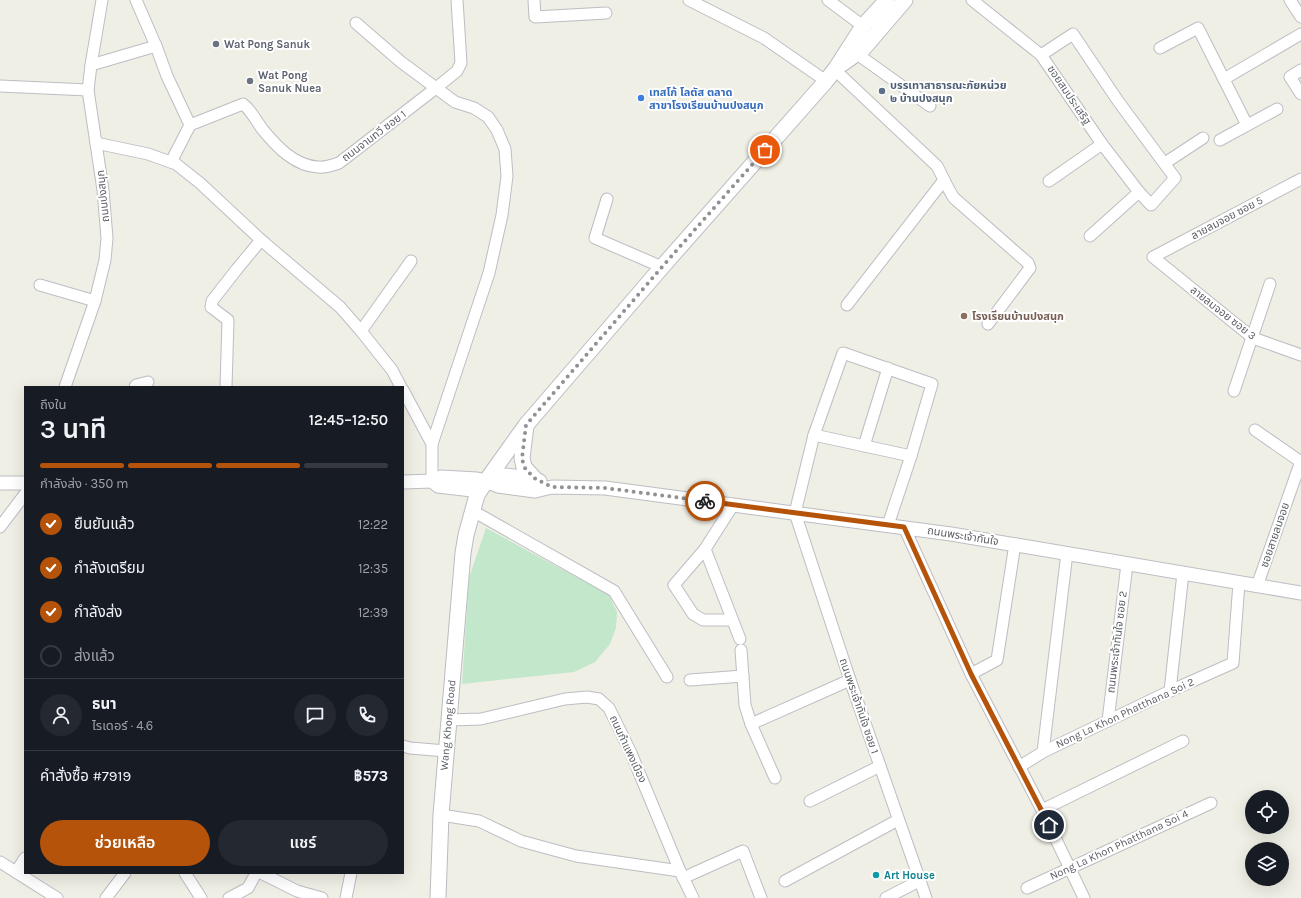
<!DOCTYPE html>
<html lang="th">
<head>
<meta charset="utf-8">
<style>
  :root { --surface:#171b24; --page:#242831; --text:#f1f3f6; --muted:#9ea1a6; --line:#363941; --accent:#b45309 }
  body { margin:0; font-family:Karla,"Noto Sans Thai",sans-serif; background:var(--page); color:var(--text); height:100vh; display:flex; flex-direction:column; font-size:15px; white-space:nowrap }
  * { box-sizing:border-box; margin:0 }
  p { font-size:13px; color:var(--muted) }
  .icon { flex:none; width:22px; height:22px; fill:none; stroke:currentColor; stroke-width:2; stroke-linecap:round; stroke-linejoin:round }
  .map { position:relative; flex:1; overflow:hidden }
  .details { position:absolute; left:24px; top:386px; width:380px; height:488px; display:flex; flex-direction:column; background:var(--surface); border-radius:0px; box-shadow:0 4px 16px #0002 }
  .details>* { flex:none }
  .controls { position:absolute; left:1245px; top:790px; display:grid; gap:8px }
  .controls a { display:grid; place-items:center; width:44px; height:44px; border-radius:50%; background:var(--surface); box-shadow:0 4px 16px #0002; font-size:20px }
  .pin { position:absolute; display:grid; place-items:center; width:34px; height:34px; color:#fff; margin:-17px; border:2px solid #fff; border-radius:50%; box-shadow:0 1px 4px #0007 }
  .courier { position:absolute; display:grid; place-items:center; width:40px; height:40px; margin:-20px; border:3px solid #b45309; border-radius:50%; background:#fff; color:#222; box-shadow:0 1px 5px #0007 }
  .head em { font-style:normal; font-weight:600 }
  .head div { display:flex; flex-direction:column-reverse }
  .head { display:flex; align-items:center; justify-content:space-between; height:68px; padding:0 16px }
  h1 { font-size:26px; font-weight:600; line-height:30px }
  .bar { display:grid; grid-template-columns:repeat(4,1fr); gap:6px 4px; align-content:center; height:48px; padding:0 16px }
  .bar i { height:5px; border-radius:3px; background:var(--line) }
  .bar .selected { background:var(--accent) }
  .bar p { grid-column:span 4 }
  .line { display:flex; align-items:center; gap:10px; padding:0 16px; border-top:1px solid var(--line) }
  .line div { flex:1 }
  .round { display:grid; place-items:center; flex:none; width:42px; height:42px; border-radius:21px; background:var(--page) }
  ol { padding:0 16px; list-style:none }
  li { display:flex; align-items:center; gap:12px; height:44px }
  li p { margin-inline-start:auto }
  li .icon { padding:4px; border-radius:50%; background:var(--accent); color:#fff; stroke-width:4 }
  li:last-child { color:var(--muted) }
  li i { width:22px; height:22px; border:2px solid var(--line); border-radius:50% }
  .primary-button { display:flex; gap:8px; margin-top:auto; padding:8px 16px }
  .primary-button a { flex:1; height:46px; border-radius:24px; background:var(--accent); color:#fff; font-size:16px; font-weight:600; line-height:46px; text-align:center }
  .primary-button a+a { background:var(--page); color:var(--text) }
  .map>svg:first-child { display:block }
  .green { fill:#c2e7ca }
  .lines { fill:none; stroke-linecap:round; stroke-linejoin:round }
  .minor-casing { stroke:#bdbdc4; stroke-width:13 }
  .tertiary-casing { stroke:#bdbdc4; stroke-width:15 }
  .secondary-casing { stroke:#bbbcc3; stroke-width:17 }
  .minor { stroke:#fff; stroke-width:11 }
  .tertiary { stroke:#fff; stroke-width:13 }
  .secondary { stroke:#fff; stroke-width:15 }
  .done { stroke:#909192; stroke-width:4; stroke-dasharray:0 7.2 }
  .route { stroke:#b45309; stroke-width:5 }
  .worship-dot { fill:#6b7280; stroke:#fff; stroke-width:1.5 }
  .service-dot { fill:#5c6f8a; stroke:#fff; stroke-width:1.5 }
  .shop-dot { fill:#3f7fe0; stroke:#fff; stroke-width:1.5 }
  .education-dot { fill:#8d6e63; stroke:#fff; stroke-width:1.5 }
  .culture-dot { fill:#0f9aa8; stroke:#fff; stroke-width:1.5 }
  .labels { text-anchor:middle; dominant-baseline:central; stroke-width:4; stroke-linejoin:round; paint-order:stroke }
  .worship-label { font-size:11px; font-weight:bold; fill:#5b616d; stroke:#fff; text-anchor:start }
  .service-label { font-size:11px; font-weight:bold; fill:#4e5e75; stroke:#fff; text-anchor:start }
  .shop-label { font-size:11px; font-weight:bold; fill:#366cbe; stroke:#fff; text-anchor:start }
  .street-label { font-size:11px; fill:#5d5f66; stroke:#fff }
  .education-label { font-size:11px; font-weight:bold; fill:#785e54; stroke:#fff; text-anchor:start }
  .culture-label { font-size:11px; font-weight:bold; fill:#0d838f; stroke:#fff; text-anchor:start }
</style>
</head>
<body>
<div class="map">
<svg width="1301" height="898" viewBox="0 0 1301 898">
  <rect width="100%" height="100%" fill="#efefe5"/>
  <!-- green -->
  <path class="green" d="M486,528L609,595L617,612L616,628L610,644L595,662L574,672L462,684L469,578Z"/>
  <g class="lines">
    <defs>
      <g id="minor">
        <path d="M136,0L156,46L167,76L190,125"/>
        <path d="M534,0L535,17L606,13"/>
        <path d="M689,0L764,38L826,81"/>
        <path d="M828,0L863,26"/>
        <path d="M972,0L1041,55L1102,144L1139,192L1151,205L1175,178L1118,101L1073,34L1041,55"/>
        <path d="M1290,0L1301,17"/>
        <path d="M356,23L401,62L455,102L474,108L488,117L497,130L505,149L507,176L502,215L489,273L432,444V481"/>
        <path d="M1160,48L1198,28L1247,125"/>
        <path d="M857,54L930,106"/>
        <path d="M91,65L156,46"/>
        <path d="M835,70L937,166C943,177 947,188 954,198L1028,263L1030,268L988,324"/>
        <path d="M1301,70L1290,77L1301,94"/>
        <path d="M1224,79L1301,34"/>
        <path d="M0,86L88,90"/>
        <path d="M190,125L243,104C252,111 256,121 263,130C277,147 295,166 318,167C325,168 333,165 339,163L436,88L457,71L461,63L457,0"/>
        <path d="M1220,140L1277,109"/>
        <path d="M96,143L148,154L176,164L200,183L261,240L340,307L361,331L392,370L401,387"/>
        <path d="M171,162L190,125"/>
        <path d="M1165,163L1203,138"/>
        <path d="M1301,179L1153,257L1253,338L1301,355"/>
        <path d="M1049,181L1102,144"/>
        <path d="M607,199L595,238L662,267"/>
        <path d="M1090,236L1139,192"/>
        <path d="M40,285L95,301"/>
        <path d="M847,305L944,180"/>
        <path d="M361,331L411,261"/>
        <path d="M65,387L95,301L105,260L107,238L103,190L88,90L91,65L102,0"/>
        <path d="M135,387L136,385L148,382"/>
        <path d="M226,387L228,320L211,307L212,301L237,269L261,240"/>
        <path d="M403,390L432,444"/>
        <path d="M1234,391L1270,284"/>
        <path d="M1255,430L1301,462"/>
        <path d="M814,435L911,456"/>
        <path d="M864,446L888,368"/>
        <path d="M480,515L614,591L667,677"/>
        <path d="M888,525L911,456L932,384L843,353L814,435L795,513L850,680L926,898"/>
        <path d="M0,527L25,494"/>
        <path d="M904,527L971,674L1042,810L1084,898"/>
        <path d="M705,549L740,639"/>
        <path d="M1257,586L1301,461"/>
        <path d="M732,620H703L693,614L674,585L705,549L733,505"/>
        <path d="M741,650L745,705L751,724L775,778"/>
        <path d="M971,674L997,660L1015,544"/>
        <path d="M690,680L743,676"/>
        <path d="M1170,691L1183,573"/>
        <path d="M449,720L481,719L565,699L587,697L599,699L609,708L631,753L680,871L693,898"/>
        <path d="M1108,721L1127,564"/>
        <path d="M751,724L850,680"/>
        <path d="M403,746L410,748L446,751"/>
        <path d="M1043,752L1067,553"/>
        <path d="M1019,767L1043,752L1170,691L1233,663L1239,583"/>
        <path d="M810,801L880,766"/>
        <path d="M1042,810L1183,741"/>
        <path d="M441,815L479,821L521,841L576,856L680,871"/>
        <path d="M0,862L57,898"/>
        <path d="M16,872L25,858"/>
        <path d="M185,873L201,898"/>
        <path d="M261,873L297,891L322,898"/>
        <path d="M683,878L743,851L761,898"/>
        <path d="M785,881L898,820"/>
        <path d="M1027,888L1211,803"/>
        <path d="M106,898L125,873"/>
        <path d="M229,898L248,888L256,873"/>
        <path d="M346,898L351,873"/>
        <path d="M886,898L919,881"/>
      </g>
      <g id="tertiary">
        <path d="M432,481L438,486L472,490L486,481L505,475L534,478L540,481"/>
        <path d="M403,482L432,481L441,477L477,479L486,481L498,486L535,491L552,487L605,488L951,534L1301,593"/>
        <path d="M0,483H25"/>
      </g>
      <g id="secondary">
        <path d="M842,64L863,49L905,0"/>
        <path d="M526,426L522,458L524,467L534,478"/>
        <path d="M438,898L441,815L463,553L466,535L477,495L486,481L526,425L662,267L826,81L836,68L863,26L887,0"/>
      </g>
    </defs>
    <!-- minor casing -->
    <use href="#minor" class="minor-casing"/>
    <!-- tertiary casing -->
    <use href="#tertiary" class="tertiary-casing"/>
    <!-- secondary casing -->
    <use href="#secondary" class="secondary-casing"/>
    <!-- minor -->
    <use href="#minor" class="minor"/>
    <!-- tertiary -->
    <use href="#tertiary" class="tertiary"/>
    <!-- secondary -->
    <use href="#secondary" class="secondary"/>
  </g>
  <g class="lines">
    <!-- done -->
    <path class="done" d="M705,501L605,488L552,487L534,478L524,467L522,458L526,425L662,267L765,150"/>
    <!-- route -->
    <path class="route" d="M705,501L904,527L971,674L1049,825"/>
  </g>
  <!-- markers -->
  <g class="worship-dot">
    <circle cx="216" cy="44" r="4"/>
    <circle cx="250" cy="81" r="4"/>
  </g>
  <circle class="service-dot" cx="882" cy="91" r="4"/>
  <circle class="shop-dot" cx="641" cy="98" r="4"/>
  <circle class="education-dot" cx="964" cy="316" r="4"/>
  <circle class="culture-dot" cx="876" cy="875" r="4"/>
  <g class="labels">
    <!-- worship labels -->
    <g class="worship-label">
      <text x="224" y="44">Wat Pong Sanuk</text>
      <text x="258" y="75">Wat Pong<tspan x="258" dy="13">Sanuk Nuea</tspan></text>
    </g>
    <!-- service labels -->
    <g class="service-label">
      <text x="890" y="85">บรรเทาสาธารณะภัยหน่วย<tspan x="890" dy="13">๒ บ้านปงสนุก</tspan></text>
    </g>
    <!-- shop labels -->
    <g class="shop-label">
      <text x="649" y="92">เทสโก้ โลตัส ตลาด<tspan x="649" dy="13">สาขาโรงเรียนบ้านปงสนุก</tspan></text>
    </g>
    <!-- street labels -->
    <g class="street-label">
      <text transform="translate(1069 95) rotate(56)">ซอยสมประเสริฐ</text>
      <text transform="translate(374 136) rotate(-37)">ถนนจามทวี ซอย 1</text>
      <text transform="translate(103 196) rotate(-96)">ถนนปงสนุก</text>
      <text transform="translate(1227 218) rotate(-28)">ลายลมจอย ซอย 5</text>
      <text transform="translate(1223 313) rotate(38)">ลายลมจอย ซอย 3</text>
      <text transform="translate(1275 535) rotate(-71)">ซอยสายลมจอย</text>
      <text transform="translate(963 536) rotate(9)">ถนนพระเจ้าทันใจ</text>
      <text transform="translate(1117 642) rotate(-83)">ถนนพระเจ้าทันใจ ซอย 2</text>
      <text transform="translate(859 706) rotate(71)">ถนนพระเจ้าทันใจ ซอย 1</text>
      <text transform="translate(1125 713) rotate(-25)">Nong La Khon Phatthana Soi 2</text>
      <text transform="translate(448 725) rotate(-85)">Wang Khong Road</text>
      <text transform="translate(628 749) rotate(65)">ถนนกำแพงเมือง</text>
      <text transform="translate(1119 845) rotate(-25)">Nong La Khon Phatthana Soi 4</text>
    </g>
    <!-- education labels -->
    <g class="education-label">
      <text x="972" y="316">โรงเรียนบ้านปงสนุก</text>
    </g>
    <!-- culture labels -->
    <g class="culture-label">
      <text x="884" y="875">Art House</text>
    </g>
  </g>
</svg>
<div class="controls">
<a><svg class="icon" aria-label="locate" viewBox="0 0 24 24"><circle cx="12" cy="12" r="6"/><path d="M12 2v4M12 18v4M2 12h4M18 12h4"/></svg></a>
<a><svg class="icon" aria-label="layers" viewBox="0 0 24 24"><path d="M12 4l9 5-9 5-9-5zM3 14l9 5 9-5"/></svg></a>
</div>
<div class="pin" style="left:765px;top:150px;background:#ea580c"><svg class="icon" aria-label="bag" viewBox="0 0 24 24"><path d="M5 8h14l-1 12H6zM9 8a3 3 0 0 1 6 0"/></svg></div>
<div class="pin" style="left:1049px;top:825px;background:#1f2937"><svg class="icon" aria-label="home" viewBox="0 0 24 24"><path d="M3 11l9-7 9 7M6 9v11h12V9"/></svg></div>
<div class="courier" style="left:705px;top:501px"><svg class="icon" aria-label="bike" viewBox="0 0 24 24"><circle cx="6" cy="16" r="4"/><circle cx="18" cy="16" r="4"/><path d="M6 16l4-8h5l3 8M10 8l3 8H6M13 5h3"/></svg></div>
<section class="details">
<div class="head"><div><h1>3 นาที</h1><p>ถึงใน</p></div><em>12:45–12:50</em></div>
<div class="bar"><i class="selected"></i><i class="selected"></i><i class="selected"></i><i></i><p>กำลังส่ง · 350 m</p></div>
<ol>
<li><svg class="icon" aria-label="check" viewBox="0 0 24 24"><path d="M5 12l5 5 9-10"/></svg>ยืนยันแล้ว<p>12:22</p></li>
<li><svg class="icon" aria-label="check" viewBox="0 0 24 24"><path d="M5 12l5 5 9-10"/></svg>กำลังเตรียม<p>12:35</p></li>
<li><svg class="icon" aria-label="check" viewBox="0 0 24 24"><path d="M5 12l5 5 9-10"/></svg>กำลังส่ง<p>12:39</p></li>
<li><i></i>ส่งแล้ว</li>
</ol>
<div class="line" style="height:72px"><a class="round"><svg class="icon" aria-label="person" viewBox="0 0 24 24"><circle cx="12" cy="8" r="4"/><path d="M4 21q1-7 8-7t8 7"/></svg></a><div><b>ธนา</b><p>ไรเดอร์ · 4.6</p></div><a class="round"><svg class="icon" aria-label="chat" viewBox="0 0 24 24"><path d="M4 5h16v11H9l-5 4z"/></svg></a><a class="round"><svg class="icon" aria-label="phone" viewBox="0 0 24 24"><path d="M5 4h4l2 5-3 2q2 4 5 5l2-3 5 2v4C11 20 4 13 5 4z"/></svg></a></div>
<div class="line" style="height:52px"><div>คำสั่งซื้อ #7919</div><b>฿573</b></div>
<div class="primary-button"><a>ช่วยเหลือ</a><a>แชร์</a></div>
</section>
</div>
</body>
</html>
